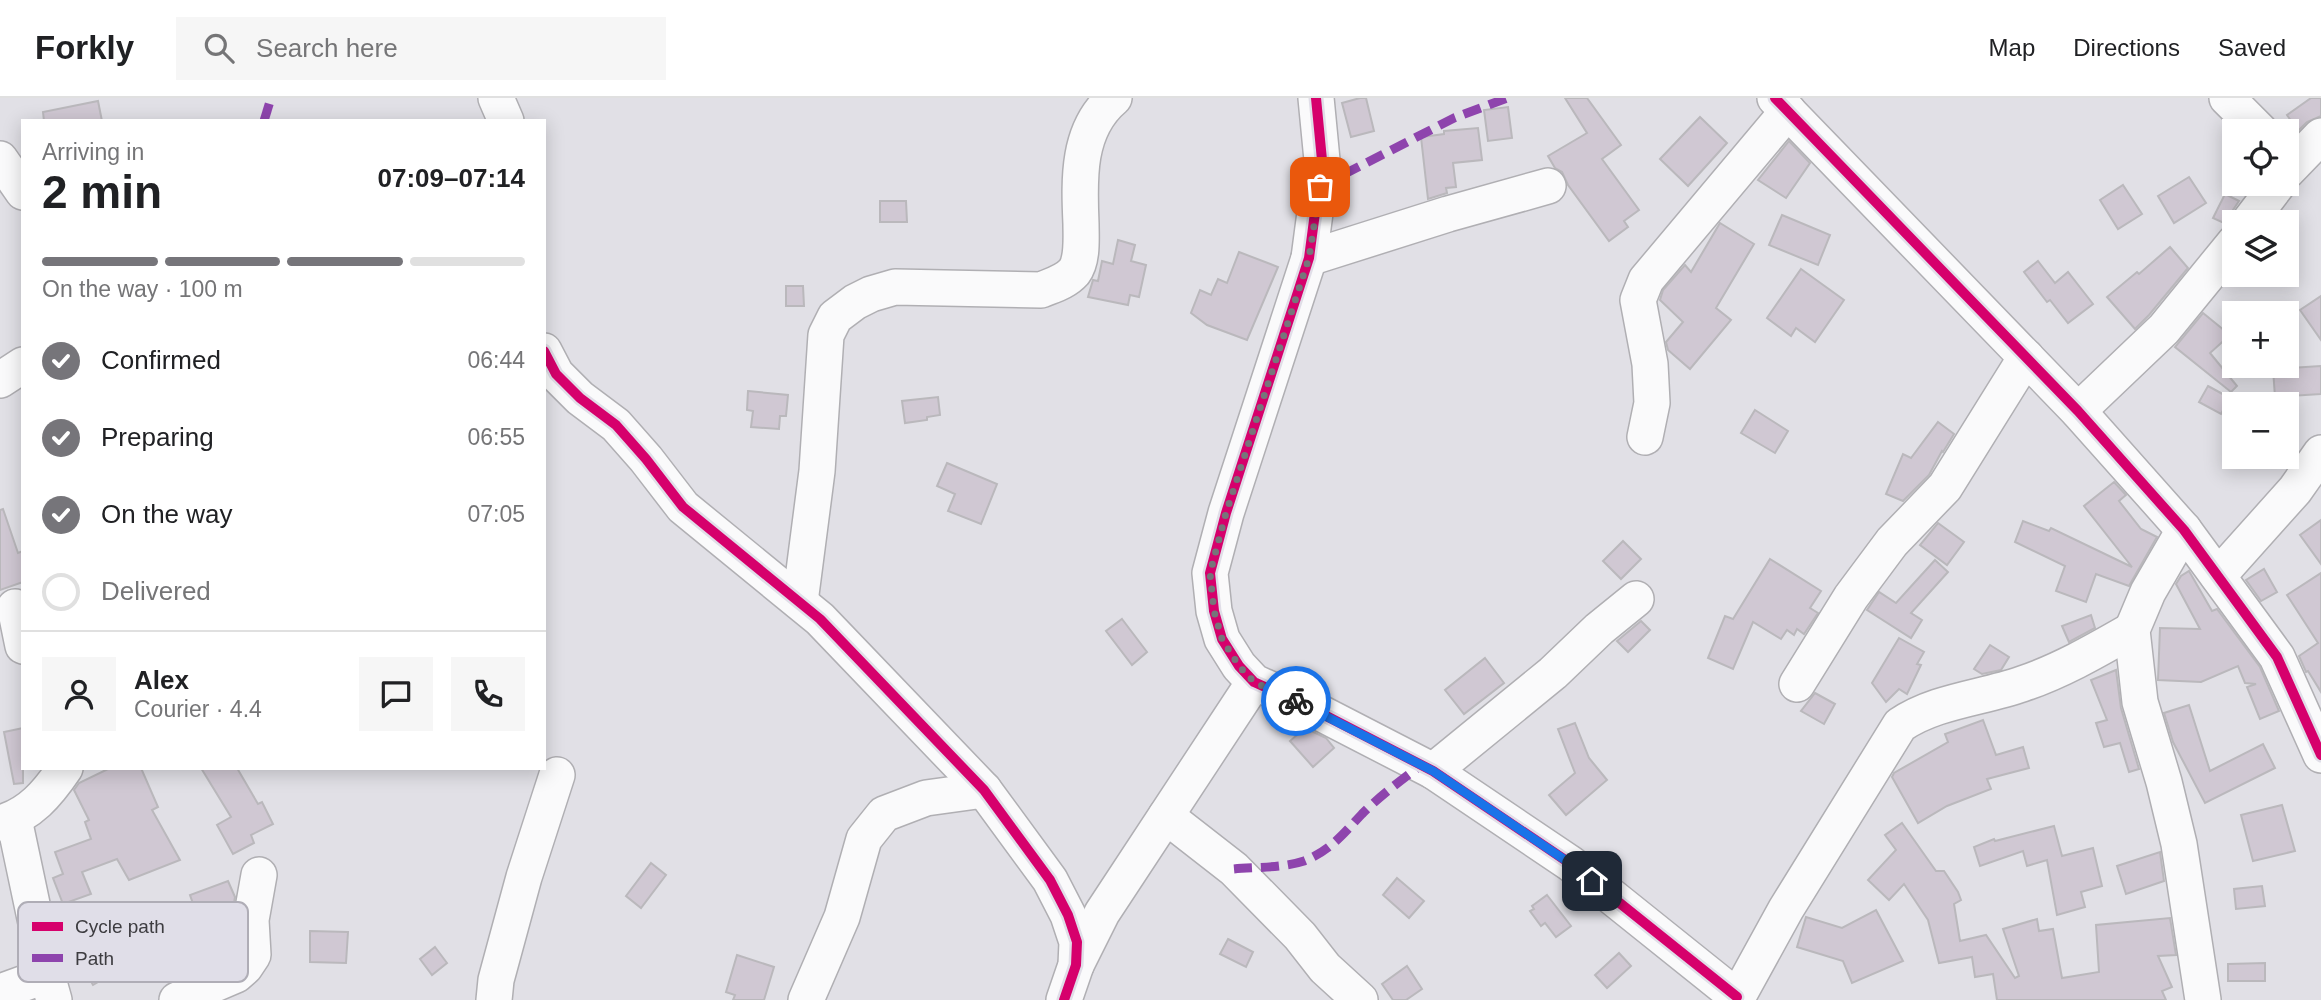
<!DOCTYPE html>
<html lang="en">
<head>
<meta charset="utf-8">
<style>
  :root { --surface:#fff; --page:#f6f6f6; --text:#202124; --muted:#757577; --line:#e0e0e0; --accent:#76757a }
  body { margin:0; font-family:Helvetica,sans-serif; background:var(--page); color:var(--text); height:100vh; display:flex; flex-direction:column; font-size:26px; white-space:nowrap }
  * { box-sizing:border-box; margin:0 }
  p { font-size:23px; color:var(--muted) }
  .icon { flex:none; width:38px; height:38px; fill:none; stroke:currentColor; stroke-width:2; stroke-linecap:round; stroke-linejoin:round }
  .map { position:relative; flex:1; overflow:hidden }
  .side { position:absolute; left:21px; top:21px; width:525px; height:651px; display:flex; flex-direction:column; background:var(--surface); border-radius:0px; box-shadow:0 4px 18px #0003 }
  .side>* { flex:none }
  .fabs { position:absolute; left:2222px; top:21px; display:grid; gap:14px }
  .fabs a { display:grid; place-items:center; width:77px; height:77px; border-radius:0px; background:var(--surface); box-shadow:0 4px 18px #0003; font-size:35px }
  .pin { position:absolute; display:grid; place-items:center; width:60px; height:60px; color:#fff; margin:-30px; border-radius:14px; box-shadow:0 4px 10px #0006 }
  .courier { position:absolute; display:grid; place-items:center; width:70px; height:70px; margin:-35px; border:5px solid #1a73e8; border-radius:50%; background:#fff; color:#222; box-shadow:0 2px 9px #0007 }
  .overview em { font-style:normal; font-weight:600 }
  .overview div { display:flex; flex-direction:column-reverse }
  .overview { display:flex; align-items:center; justify-content:space-between; height:119px; padding:0 21px }
  h1 { font-size:46px; font-weight:600; line-height:52px }
  .bar { display:grid; grid-template-columns:repeat(4,1fr); gap:10px 7px; align-content:center; height:84px; padding:0 21px }
  .bar i { height:9px; border-radius:5px; background:var(--line) }
  .bar .active { background:var(--accent) }
  .bar p { grid-column:span 4 }
  .line { display:flex; align-items:center; gap:18px; padding:0 21px; border-top:2px solid var(--line) }
  .line div { flex:1 }
  .round { display:grid; place-items:center; flex:none; width:74px; height:74px; border-radius:0px; background:var(--page) }
  ol { padding:0 21px; list-style:none }
  li { display:flex; align-items:center; gap:21px; height:77px }
  li p { margin-inline-start:auto }
  li .icon { padding:7px; border-radius:50%; background:var(--accent); color:#fff; stroke-width:4 }
  li:last-child { color:var(--muted) }
  li i { width:38px; height:38px; border:4px solid var(--line); border-radius:50% }
  header { display:flex; align-items:center; gap:42px; box-sizing:border-box; height:98px; padding:0 35px; background:var(--surface); border-bottom:2px solid var(--line) }
  header strong { font-size:33px }
  nav { display:flex; gap:38px; margin-inline-start:auto; font-size:24px }
  .search { width:490px; height:63px; background:var(--page); display:flex; align-items:center; gap:18px; box-sizing:border-box; padding:0 24px; border-radius:0px; color:var(--muted); font-size:26px }
  .map>svg:first-child { display:block }
  .building { fill:#d0c8d3; stroke:#bab8bc; stroke-width:2 }
  .lines { fill:none; stroke-linecap:round; stroke-linejoin:round }
  .minor-casing { stroke:#b0afb3; stroke-width:38 }
  .minor { stroke:#fafafb; stroke-width:35 }
  .quiet { stroke:#8e44ad; stroke-width:9; stroke-dasharray:18 9; stroke-linecap:butt }
  .cycleway-casing { stroke:#e0dee8; stroke-width:15 }
  .cycleway { stroke:#d6006c; stroke-width:10 }
  .done { stroke:#76757a; stroke-width:7; stroke-dasharray:0 12.6 }
  .route { stroke:#1a73e8; stroke-width:9 }
  .key { fill:#e0dee8; stroke:#afadb6; stroke-width:2 }
  .key-label { font-size:19px; fill:#3d3c40 }
</style>
</head>
<body>
<header>
<strong>Forkly</strong>
<div class="search"><svg class="icon" aria-label="search" viewBox="0 0 24 24"><circle cx="10" cy="10" r="6"/><path d="M15 15l6 6"/></svg>Search here</div>
<nav><a>Map</a><a>Directions</a><a>Saved</a></nav>
</header>
<div class="map">
<svg width="2321" height="902" viewBox="0 0 2321 902">
  <rect width="100%" height="100%" fill="#e1e0e6"/>
  <!-- building -->
  <g class="building">
    <path d="M1360,0H1366L1374,33L1351,39L1342,5Z"/>
    <path d="M1565,0H1587L1621,47L1602,61L1639,112L1624,123L1628,129L1609,143L1568,87L1562,74L1555,70L1548,58L1587,35Z"/>
    <path d="M2311,0H2321V18L2307,24L2298,33L2287,17Z"/>
    <path d="M98,3L102,23H44L43,14Z"/>
    <path d="M1508,9L1512,40L1488,43L1484,12Z"/>
    <path d="M1700,19L1727,45L1688,88L1660,61Z"/>
    <path d="M1478,30L1482,62L1453,65L1456,89L1446,90L1447,95L1428,101L1421,39L1444,36V33Z"/>
    <path d="M1789,43L1810,65L1786,100L1758,82Z"/>
    <path d="M2189,79L2206,105L2174,125L2158,98Z"/>
    <path d="M2123,87L2142,116L2118,131L2100,102Z"/>
    <path d="M2225,96L2239,103L2233,112L2229,125L2226,126L2213,120Z"/>
    <path d="M880,103H906L907,124H880Z"/>
    <path d="M1782,117L1830,137L1818,167L1769,147Z"/>
    <path d="M1720,125L1754,146L1716,210L1731,222L1690,271L1668,252L1666,244L1683,224L1660,202L1663,192L1685,167L1691,174Z"/>
    <path d="M1118,142L1135,147L1131,163L1146,167L1139,199L1130,197L1128,207L1088,199L1093,182L1098,183L1102,163L1113,166Z"/>
    <path d="M2170,149L2188,170L2149,217L2135,231L2107,199L2137,174L2139,176Z"/>
    <path d="M1239,154L1278,169L1247,242L1207,227L1191,215L1200,192L1211,197L1218,181L1227,185Z"/>
    <path d="M2038,163L2055,185L2068,174L2093,206L2068,225L2050,202L2047,204L2024,174Z"/>
    <path d="M1801,171L1844,202L1815,244L1796,230L1791,238L1767,220Z"/>
    <path d="M786,188H803L804,208H786Z"/>
    <path d="M2321,198V242L2300,212Z"/>
    <path d="M2203,215L2230,237L2210,255L2237,288L2231,294L2175,249Z"/>
    <path d="M2321,268V296L2275,299L2273,271Z"/>
    <path d="M2208,288L2230,300L2221,316L2199,304Z"/>
    <path d="M748,293L788,297L786,318H780L779,331L751,329L753,313L747,312Z"/>
    <path d="M938,299L940,317L927,319V322L905,325L902,303Z"/>
    <path d="M1755,312L1788,333L1775,355L1741,335Z"/>
    <path d="M1938,324L1954,336L1943,354L1942,353L1929,377L1903,403L1886,396L1903,356L1911,360Z"/>
    <path d="M947,365L997,386L981,426L948,413L955,396L937,388Z"/>
    <path d="M2114,384L2126,397L2119,403L2141,431L2157,439L2129,488L2096,476L2086,504L2056,493L2065,468L2015,444L2023,423L2049,433L2051,430L2132,469L2084,408Z"/>
    <path d="M3,411L18,455L23,453V484L0,492V412Z"/>
    <path d="M2321,422V466L2300,437Z"/>
    <path d="M1938,425L1964,444L1947,467L1920,447Z"/>
    <path d="M1623,443L1641,461L1621,481L1603,463Z"/>
    <path d="M1770,461L1821,493L1810,510L1818,515L1804,536L1797,531L1794,537L1787,532L1781,541L1753,524L1733,571L1708,560L1725,518L1733,521Z"/>
    <path d="M1935,462L1948,474L1911,515L1922,522L1911,540L1867,512L1879,494L1896,505Z"/>
    <path d="M2264,471L2277,494L2261,503L2246,482Z"/>
    <path d="M2189,473L2212,513L2217,511L2260,569L2279,613L2260,621L2247,589L2256,586L2245,585L2238,568L2201,584L2158,582L2160,530L2200,531L2176,486L2181,478Z"/>
    <path d="M2321,475V594L2308,573L2306,574L2299,558L2318,545L2287,497Z"/>
    <path d="M2091,517L2095,530L2069,544L2062,528Z"/>
    <path d="M1122,521L1147,554L1132,567L1106,533Z"/>
    <path d="M1641,523L1650,532L1628,554L1617,543Z"/>
    <path d="M1899,540L1924,554L1917,566L1921,567L1907,596L1899,591L1886,604L1872,585Z"/>
    <path d="M1990,547L2009,559L2001,572L1982,576L1974,571Z"/>
    <path d="M1485,560L1504,585L1464,616L1445,592Z"/>
    <path d="M2116,572L2121,610L2139,671L2129,674L2120,645L2104,649L2096,625L2107,622L2091,582Z"/>
    <path d="M1815,595L1835,606L1824,626L1801,613Z"/>
    <path d="M2189,607L2210,673L2263,646L2275,670L2205,705L2173,644L2164,615Z"/>
    <path d="M1983,622L1996,657L2023,649L2029,670L1987,681L1991,691L1947,708L1918,725L1892,679L1894,675L1948,644L1945,636Z"/>
    <path d="M1575,625L1589,660L1607,682L1566,717L1549,697L1575,675L1558,631Z"/>
    <path d="M23,630V685L14,686L4,634Z"/>
    <path d="M1305,630L1326,640L1334,650L1313,669L1290,643Z"/>
    <path d="M110,670H141L158,709L152,712L180,762L129,782L117,761L82,774L91,796L63,806L53,780L63,776L55,754L91,741L85,724L89,722L74,692L79,685Z"/>
    <path d="M201,670H237L258,706L262,704L273,726L251,737L254,745L233,756L217,727L231,719Z"/>
    <path d="M2282,707L2295,753L2253,763L2241,717Z"/>
    <path d="M1902,725L1936,773H1944L1958,794L1961,802L1954,806L1960,843L1986,837L2015,880L2019,878L2003,831L2037,821L2039,833L2053,831L2062,880L2099,874L2096,827L2170,820L2176,857L2158,858L2172,889L2162,893L2166,902H1997L1993,876L1975,879L1972,859L1939,865L1928,822L1904,786L1889,802L1868,782L1896,752L1885,737Z"/>
    <path d="M2054,728L2062,758L2093,750L2102,788L2081,794L2085,809L2057,817L2047,762L2027,768L2023,753L1980,768L1974,749L1994,741L1995,743Z"/>
    <path d="M2160,754L2164,783L2126,796L2117,768Z"/>
    <path d="M651,765L666,777L641,810L626,798Z"/>
    <path d="M1397,780L1424,803L1409,820L1383,797Z"/>
    <path d="M228,783L235,799L231,823L232,849L218,854L168,884L146,849L197,817L190,797Z"/>
    <path d="M2262,788L2265,808L2236,811L2234,791Z"/>
    <path d="M1547,797L1571,828L1556,839L1545,825L1541,828L1530,813L1534,811L1532,808Z"/>
    <path d="M1876,812L1903,863L1852,885L1843,863L1797,849L1806,819L1842,830Z"/>
    <path d="M121,819L143,858L93,887L71,849Z"/>
    <path d="M310,833L348,834L346,865L310,864Z"/>
    <path d="M1228,841L1253,854L1246,869L1220,856Z"/>
    <path d="M435,849L447,865L432,877L420,861Z"/>
    <path d="M1619,855L1631,868L1607,890L1595,877Z"/>
    <path d="M737,857L774,869L764,902H733L735,897L726,894Z"/>
    <path d="M2265,865V883H2228V866Z"/>
    <path d="M1407,868L1422,891L1406,902H1393L1382,886Z"/>
  </g>
  <g class="lines">
    <defs>
      <g id="minor">
        <path d="M496,0L506,23"/>
        <path d="M1316,0L1322,62L1309,160L1226,415L1210,475L1214,513L1222,541L1239,568L1254,584L1305,607L1433,673L1571,766L1737,899"/>
        <path d="M1775,0L2078,313L2184,432L2277,559L2321,657"/>
        <path d="M2227,0L2260,33"/>
        <path d="M0,61L23,94"/>
        <path d="M2287,73L2321,38"/>
        <path d="M2249,124L2278,86"/>
        <path d="M1309,160L1448,116L1548,88"/>
        <path d="M544,253L556,276L580,300L616,327L646,361L683,409L820,521L984,692L1050,782L1068,817L1077,844L1076,867L1064,902"/>
        <path d="M0,282L23,267"/>
        <path d="M2078,313L2164,231L2235,144"/>
        <path d="M1645,339L1652,305L1650,266L1638,202L1646,182L1788,13"/>
        <path d="M2184,432L2148,494L2132,532L2140,604L2164,684L2179,746L2203,902"/>
        <path d="M2218,478L2295,392L2321,355"/>
        <path d="M800,504L817,373L826,237L835,219L855,204L871,196L895,189L1041,192C1053,187 1065,184 1074,174C1083,162 1081,140 1081,126C1079,81 1077,31 1114,0"/>
        <path d="M15,509L23,548"/>
        <path d="M1797,586L1851,499L1892,444L1945,389L2026,259"/>
        <path d="M1433,673L1553,575L1599,531L1636,501"/>
        <path d="M1166,718L1234,771L1300,838L1325,870L1360,902"/>
        <path d="M14,721L47,877L54,902"/>
        <path d="M0,725C30,717 48,695 65,670"/>
        <path d="M1076,867L1102,815L1254,584"/>
        <path d="M0,894L47,877"/>
        <path d="M177,902L236,877L245,869L253,857L251,822L259,777"/>
        <path d="M494,902L496,882L524,779L557,677"/>
        <path d="M806,902L842,819L864,741L884,716L926,700L984,692"/>
        <path d="M1736,902L1786,811L1900,627C1935,603 1982,600 2022,586C2061,573 2097,552 2132,532"/>
      </g>
    </defs>
    <!-- minor casing -->
    <use href="#minor" class="minor-casing"/>
    <!-- minor -->
    <use href="#minor" class="minor"/>
    <!-- quiet -->
    <g class="quiet">
      <path d="M264,23L271,0"/>
      <path d="M1319,89L1454,20L1507,0"/>
      <path d="M1234,771C1256,769 1283,770 1304,763C1331,752 1343,736 1362,716C1380,698 1400,683 1420,668"/>
    </g>
    <defs>
      <g id="cycleway">
        <path d="M1316,0L1322,62L1309,160L1226,415L1210,475L1214,513L1222,541L1239,568L1254,584L1305,607L1433,673L1571,766L1737,899"/>
        <path d="M1775,0L2078,313L2184,432L2277,559L2321,657"/>
        <path d="M544,253L556,276L580,300L616,327L646,361L683,409L820,521L984,692L1050,782L1068,817L1077,844L1076,867L1064,902"/>
      </g>
    </defs>
    <!-- cycleway casing -->
    <use href="#cycleway" class="cycleway-casing"/>
    <!-- cycleway -->
    <use href="#cycleway" class="cycleway"/>
  </g>
  <g class="lines">
    <!-- done -->
    <path class="done" d="M1296,603L1254,584L1239,568L1222,541L1214,513L1210,475L1226,415L1309,160L1320,89"/>
    <!-- route -->
    <path class="route" d="M1296,603L1433,673L1571,766L1592,783"/>
  </g>
  <!-- legend -->
  <rect x="18" y="804" width="230" height="80" rx="10" class="key"/>
  <rect x="32" y="824" width="31" height="9" fill="#d6006c"/>
  <rect x="32" y="856" width="31" height="8" fill="#8e44ad"/>
  <g class="key-label">
    <text x="75" y="835">Cycle path</text>
    <text x="75" y="867">Path</text>
  </g>
</svg>
<div class="fabs">
<a><svg class="icon" aria-label="locate" viewBox="0 0 24 24"><circle cx="12" cy="12" r="6"/><path d="M12 2v4M12 18v4M2 12h4M18 12h4"/></svg></a>
<a><svg class="icon" aria-label="layers" viewBox="0 0 24 24"><path d="M12 4l9 5-9 5-9-5zM3 14l9 5 9-5"/></svg></a>
<a>+</a>
<a>−</a>
</div>
<div class="pin" style="left:1320px;top:89px;background:#ea580c"><svg class="icon" aria-label="bag" viewBox="0 0 24 24"><path d="M5 8h14l-1 12H6zM9 8a3 3 0 0 1 6 0"/></svg></div>
<div class="pin" style="left:1592px;top:783px;background:#1f2937"><svg class="icon" aria-label="home" viewBox="0 0 24 24"><path d="M3 11l9-7 9 7M6 9v11h12V9"/></svg></div>
<div class="courier" style="left:1296px;top:603px"><svg class="icon" aria-label="bike" viewBox="0 0 24 24"><circle cx="6" cy="16" r="4"/><circle cx="18" cy="16" r="4"/><path d="M6 16l4-8h5l3 8M10 8l3 8H6M13 5h3"/></svg></div>
<section class="side">
<div class="overview"><div><h1>2 min</h1><p>Arriving in</p></div><em>07:09–07:14</em></div>
<div class="bar"><i class="active"></i><i class="active"></i><i class="active"></i><i></i><p>On the way · 100 m</p></div>
<ol>
<li><svg class="icon" aria-label="check" viewBox="0 0 24 24"><path d="M5 12l5 5 9-10"/></svg>Confirmed<p>06:44</p></li>
<li><svg class="icon" aria-label="check" viewBox="0 0 24 24"><path d="M5 12l5 5 9-10"/></svg>Preparing<p>06:55</p></li>
<li><svg class="icon" aria-label="check" viewBox="0 0 24 24"><path d="M5 12l5 5 9-10"/></svg>On the way<p>07:05</p></li>
<li><i></i>Delivered</li>
</ol>
<div class="line" style="height:126px"><a class="round"><svg class="icon" aria-label="person" viewBox="0 0 24 24"><circle cx="12" cy="8" r="4"/><path d="M4 21q1-7 8-7t8 7"/></svg></a><div><b>Alex</b><p>Courier · 4.4</p></div><a class="round"><svg class="icon" aria-label="chat" viewBox="0 0 24 24"><path d="M4 5h16v11H9l-5 4z"/></svg></a><a class="round"><svg class="icon" aria-label="phone" viewBox="0 0 24 24"><path d="M5 4h4l2 5-3 2q2 4 5 5l2-3 5 2v4C11 20 4 13 5 4z"/></svg></a></div>
</section>
</div>
</body>
</html>
